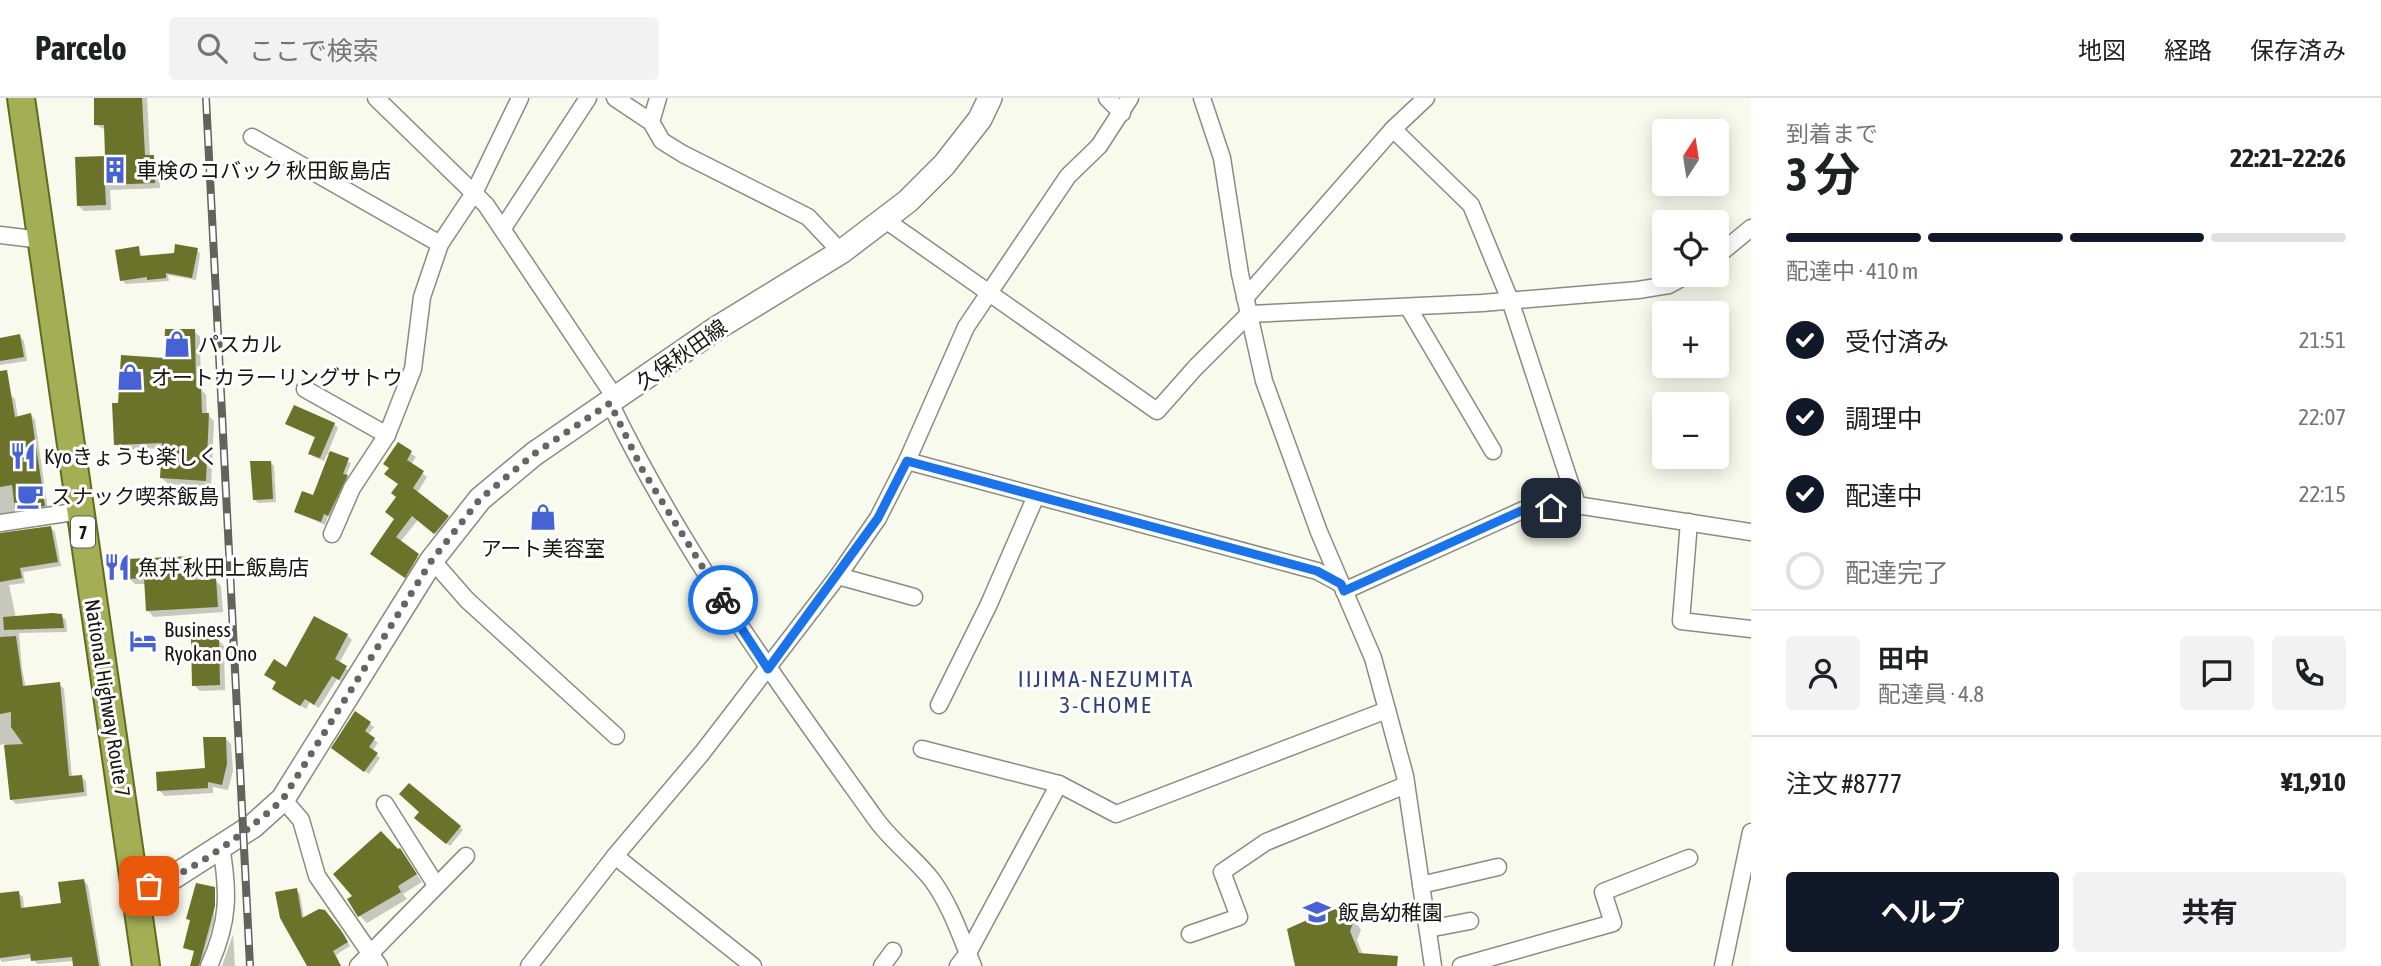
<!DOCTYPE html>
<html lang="ja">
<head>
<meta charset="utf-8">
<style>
  :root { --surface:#fff; --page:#f2f2f2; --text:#202124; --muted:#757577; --line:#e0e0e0; --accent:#111827 }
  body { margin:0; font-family:"Asap Condensed","Noto Sans JP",sans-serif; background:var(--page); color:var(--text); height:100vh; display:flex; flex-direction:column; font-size:26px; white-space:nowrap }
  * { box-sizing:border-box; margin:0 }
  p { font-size:23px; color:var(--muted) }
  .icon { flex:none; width:38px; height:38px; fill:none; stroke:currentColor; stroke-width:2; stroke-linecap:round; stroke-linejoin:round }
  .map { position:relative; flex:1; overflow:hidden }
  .details { display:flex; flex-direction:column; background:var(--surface); width:630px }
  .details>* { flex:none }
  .needle { width:46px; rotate:12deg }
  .tools { position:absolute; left:1652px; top:21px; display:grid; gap:14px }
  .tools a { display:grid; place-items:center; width:77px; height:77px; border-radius:7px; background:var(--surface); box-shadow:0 4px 18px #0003; font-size:35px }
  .pin { position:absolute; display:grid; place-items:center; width:60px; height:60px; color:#fff; margin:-30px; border-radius:14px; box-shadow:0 4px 10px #0006 }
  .courier { position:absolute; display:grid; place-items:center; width:70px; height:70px; margin:-35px; border:5px solid #1a73e8; border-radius:50%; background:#fff; color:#222; box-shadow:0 2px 9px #0007 }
  .overview em { font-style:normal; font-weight:700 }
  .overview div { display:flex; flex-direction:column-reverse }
  .overview { display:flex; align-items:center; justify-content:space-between; height:119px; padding:0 35px }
  h1 { font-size:46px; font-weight:700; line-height:52px }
  .bar { display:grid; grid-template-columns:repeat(4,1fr); gap:10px 7px; align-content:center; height:84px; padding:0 35px }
  .bar i { height:9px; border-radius:5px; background:var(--line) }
  .bar .current { background:var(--accent) }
  .bar p { grid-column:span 4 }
  .line { display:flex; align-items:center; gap:18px; padding:0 35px; border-top:2px solid var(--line) }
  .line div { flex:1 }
  .round { display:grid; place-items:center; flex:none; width:74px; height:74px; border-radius:7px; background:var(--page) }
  ol { padding:0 35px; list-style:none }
  li { display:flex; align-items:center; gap:21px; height:77px }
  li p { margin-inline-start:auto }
  li .icon { padding:7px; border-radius:50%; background:var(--accent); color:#fff; stroke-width:4 }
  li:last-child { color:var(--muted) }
  li i { width:38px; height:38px; border:4px solid var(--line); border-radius:50% }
  .button { display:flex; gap:14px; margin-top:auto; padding:14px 35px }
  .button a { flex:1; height:80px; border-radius:7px; background:var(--accent); color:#fff; font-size:28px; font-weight:700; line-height:80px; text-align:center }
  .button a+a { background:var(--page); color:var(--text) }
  header { display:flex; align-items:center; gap:42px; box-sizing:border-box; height:98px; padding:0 35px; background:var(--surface); border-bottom:2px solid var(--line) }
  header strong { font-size:33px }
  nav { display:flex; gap:38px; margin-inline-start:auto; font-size:24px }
  .search { width:490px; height:63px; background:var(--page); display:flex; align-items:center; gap:18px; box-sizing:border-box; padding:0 24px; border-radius:7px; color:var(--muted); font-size:26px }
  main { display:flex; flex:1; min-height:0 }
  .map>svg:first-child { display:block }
  .shadow { fill:#0003 }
  .building { fill:#6b732b }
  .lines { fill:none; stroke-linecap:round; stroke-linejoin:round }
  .minor-casing { stroke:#8a8c80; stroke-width:19 }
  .secondary-casing { stroke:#8a8c80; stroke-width:26 }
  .trunk-casing { stroke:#646b21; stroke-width:30 }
  .minor { stroke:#fff; stroke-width:16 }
  .secondary { stroke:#fff; stroke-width:23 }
  .trunk { stroke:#a4ae54; stroke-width:26 }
  .rail-casing { stroke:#62635c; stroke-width:8 }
  .rail { stroke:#fff; stroke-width:5; stroke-dasharray:16; stroke-linecap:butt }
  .done { stroke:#64665f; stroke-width:7; stroke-dasharray:0 12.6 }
  .route { stroke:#1a73e8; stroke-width:9 }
  .labels { text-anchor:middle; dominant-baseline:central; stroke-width:6; stroke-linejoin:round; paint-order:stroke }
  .shield { fill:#fff; stroke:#5b5c59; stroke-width:2 }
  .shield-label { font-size:19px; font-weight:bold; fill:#151612 }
  .poi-label { font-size:21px; fill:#151612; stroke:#fff; text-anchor:start }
  .street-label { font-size:21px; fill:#151612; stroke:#fff }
  .neighbourhood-label { font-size:23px; letter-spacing:2px; fill:#2f3f79; stroke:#fff }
</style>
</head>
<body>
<header>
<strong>Parcelo</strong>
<div class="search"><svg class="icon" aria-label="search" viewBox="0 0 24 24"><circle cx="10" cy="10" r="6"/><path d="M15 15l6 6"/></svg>ここで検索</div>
<nav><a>地図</a><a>経路</a><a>保存済み</a></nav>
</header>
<main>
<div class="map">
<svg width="1751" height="868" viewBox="0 0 1751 868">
  <rect width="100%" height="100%" fill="#f8faed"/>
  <!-- shadow -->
  <g class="shadow">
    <path d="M131,0H147L150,59L159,64L160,90L110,92L111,112L84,113L78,107L106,60V32L96,27Z"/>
    <path d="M138,150L143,160L197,152L200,156L196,182L168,177L169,183L126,186L122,182Z"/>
    <path d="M194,233L200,239L201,291L206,297L207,316L214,323L211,389L168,386L162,380L164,350L121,352L116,346L120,307Z"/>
    <path d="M19,238L24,243L27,263L0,267V242Z"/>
    <path d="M10,297L15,301L18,320L31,317L35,322L48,412L0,421V299Z"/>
    <path d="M294,309L334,326L338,330L328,354L351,365L346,378L350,382L332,420L328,418L325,427L296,414L314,399L330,357L327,356L324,363L314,359L310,355L316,340L287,326Z"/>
    <path d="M398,347L416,359L411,367L427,379L417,395L452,424L440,439L418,422L400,444L422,462L410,483L377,460L396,421L399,387L390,371Z"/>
    <path d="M270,364L274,368L276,404L258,405L254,401Z"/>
    <path d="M51,430L55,434L61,468L23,474L25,485L9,487L16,520L61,518L66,522L67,534L19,535L22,571L26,590L59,586L64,591L72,680L81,679L86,683L87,698L16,706L11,701L5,646L0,647V437Z"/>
    <path d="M191,460L197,465L198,483L215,482L221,488L223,514L154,519L148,513L146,486H135L129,480Z"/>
    <path d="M347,537L352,542L339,565L350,574L344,585L337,581L319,610L310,604L306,611L278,595L277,585L267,577L287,571Z"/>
    <path d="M218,542L224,548L225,592L200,593L194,587Z"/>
    <path d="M355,615L374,629L368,637L378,645L372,653L380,660L369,676L337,653Z"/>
    <path d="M225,640L231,646L233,673L228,692L213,689V695L165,698L159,692L207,672Z"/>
    <path d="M410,687L463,732L450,748L416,720L422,714Z"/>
    <path d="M400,752L422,784L403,796L407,801L367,825L360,818Z"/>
    <path d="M84,783L88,787L101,868H75L74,863L37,866L33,860L2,864L0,861V797L18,795L23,799L24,811L63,806Z"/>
    <path d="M214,790V823L200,868H193L195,853L192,823L188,821Z"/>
    <path d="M296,792L300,796L304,821L328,818L344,836L350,848L336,857L341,868H307Z"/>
    <path d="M1345,807L1361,832L1357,842L1363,857L1386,868H1297Z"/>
    <path d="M233,836L235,868H222Z"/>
  </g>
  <!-- building -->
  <g class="building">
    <path d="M94,0H142L145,57H154L155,85L105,87L106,107L77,108L75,59L105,58L104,27H94Z"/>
    <path d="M175,146L198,150L192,180L166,175V180L147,182V179L120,183L115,152L139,148L140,158L174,155Z"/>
    <path d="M165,231H195L196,289H201L202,315H209L206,383L160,380L162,345L114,347L112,305H118L121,257L164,260Z"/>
    <path d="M20,236L24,259L0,263V240Z"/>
    <path d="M7,272L15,319L31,315L45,408L15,412L12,387L0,389V273Z"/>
    <path d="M294,307L335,325L320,360L308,356L315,339L285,326Z"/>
    <path d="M398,344L412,353L407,362L424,373L413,390L449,418L434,436L412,418L396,439L419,456L405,480L370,456L394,421L385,414L396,399L391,395L398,386L384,376L389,370L383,366Z"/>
    <path d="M330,353L349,360L343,376L348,377L328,418L324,416L321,424L294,414L302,393L313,397Z"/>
    <path d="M250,363H271L273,401L253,402Z"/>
    <path d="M51,428L58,464L20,470L22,480L0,484V435Z"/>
    <path d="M192,458L193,482L216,480L218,509L146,513L144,480L128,481L126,461Z"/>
    <path d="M52,515L62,516L64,530L4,532L3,519Z"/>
    <path d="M314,518L348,536L335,561L347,568L339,582L332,578L314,607L305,601L300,608L272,591L276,584L264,577L274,561L286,569Z"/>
    <path d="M16,538L23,588L60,584L69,678L82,677L84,694L10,702L4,647L23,646L11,629V614L0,616V539Z"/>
    <path d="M219,540L220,587L192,588L191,541Z"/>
    <path d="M355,613L371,624L365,633L375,640L369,649L378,655L364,674L331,650Z"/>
    <path d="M203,639H226L227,666L222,687L208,684V690L157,693L156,674L205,670Z"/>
    <path d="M409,685L461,728L446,746L414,720L419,714L399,696Z"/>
    <path d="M381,733L398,751L400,750L417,776L398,788L401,794L358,819L347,801L352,798L333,776Z"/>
    <path d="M84,781L99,868H73L72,859L31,863L30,856L0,860V795L19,793L21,810L61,805L58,784Z"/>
    <path d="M196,785L215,789V808L199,868H190L194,853L183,850L190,822L186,821Z"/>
    <path d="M297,790L302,820L319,811L325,812L340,831L348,844L333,853L341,868H307L280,820L275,794Z"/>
    <path d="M1345,805L1354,822L1350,833L1359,855L1398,858L1397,868H1295L1287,831Z"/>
  </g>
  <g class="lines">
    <defs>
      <g id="minor">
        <path d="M376,0L486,107L616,301"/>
        <path d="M615,0L651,24L662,43L683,56L808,119L841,154"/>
        <path d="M1107,0L1122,15"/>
        <path d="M1202,0L1222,60L1240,176L1264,283L1319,434L1373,560L1405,678L1433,868"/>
        <path d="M651,24L658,0"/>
        <path d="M1393,31L1471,107L1510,202L1578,409"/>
        <path d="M252,39L440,146"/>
        <path d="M884,121L1157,313L1195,270L1249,216L1482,205L1638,192L1669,187L1687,177"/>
        <path d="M503,130L588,0"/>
        <path d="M0,137L42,142"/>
        <path d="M1717,158L1751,130"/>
        <path d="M1245,200L1393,31L1426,0"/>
        <path d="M1408,209L1493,353"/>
        <path d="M305,291L387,337L413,271L422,199L440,146L474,95L520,0"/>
        <path d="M610,305C682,454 779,586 875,720C891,743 915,760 932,782C951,808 961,839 973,868"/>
        <path d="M907,363L1317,473L1341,486"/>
        <path d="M1689,424L1681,523L1751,531"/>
        <path d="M0,425L80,413"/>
        <path d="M332,436L352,390L387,337"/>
        <path d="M432,462L467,502L616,638"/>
        <path d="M838,478L914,499"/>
        <path d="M1344,493L1523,412L1583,408L1751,434"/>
        <path d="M939,607L989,506L1036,398"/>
        <path d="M922,651L1059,686L1116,716L1387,612"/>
        <path d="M283,701L301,722L317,778L379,868"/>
        <path d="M385,706L436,787"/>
        <path d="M615,758L753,868"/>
        <path d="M1421,787L1498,769"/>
        <path d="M1428,831L1470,823"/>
        <path d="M1190,836L1239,819L1222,774L1266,744L1406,687"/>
        <path d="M209,868C229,824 229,795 221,748"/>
        <path d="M358,868L466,758"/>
        <path d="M529,868L615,758L702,655L838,478L878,420L907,363L966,229L1068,78L1099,48L1130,0"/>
        <path d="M882,868L893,853"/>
        <path d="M958,868L968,855L1059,686"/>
        <path d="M1461,868L1613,825L1603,794L1689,760"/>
        <path d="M1723,868L1751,734"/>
      </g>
      <path id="secondary" d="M134,791L165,784L175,778L253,728L283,701L432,462L480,401L534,356L717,230L841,154L908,103L944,67L980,21L990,0"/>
      <path id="trunk" d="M21,0L146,868"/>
    </defs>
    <!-- minor casing -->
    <use href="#minor" class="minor-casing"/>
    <!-- secondary casing -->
    <use href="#secondary" class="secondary-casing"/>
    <!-- trunk casing -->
    <use href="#trunk" class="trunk-casing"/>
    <!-- minor -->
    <use href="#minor" class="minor"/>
    <!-- secondary -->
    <use href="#secondary" class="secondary"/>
    <!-- trunk -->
    <use href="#trunk" class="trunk"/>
    <defs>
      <path id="rail" d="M206,0L250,868"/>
    </defs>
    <!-- rail casing -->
    <use href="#rail" class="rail-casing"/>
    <!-- rail -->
    <use href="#rail" class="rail"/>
  </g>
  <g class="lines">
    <!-- done -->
    <path class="done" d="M149,788C187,779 255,728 283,701L432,462L480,401L534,356L610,305L642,371L723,502"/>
    <!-- route -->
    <path class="route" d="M723,502L768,571L878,420L907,363L1317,473L1341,486L1344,493L1523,412L1551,410"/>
  </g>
  <!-- icons -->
  <defs>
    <symbol id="building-bare" viewBox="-9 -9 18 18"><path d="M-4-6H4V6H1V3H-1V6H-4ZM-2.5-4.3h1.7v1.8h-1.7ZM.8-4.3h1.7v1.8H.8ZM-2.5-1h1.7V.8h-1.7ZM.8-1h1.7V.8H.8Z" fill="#4662d5" stroke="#fff" stroke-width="2.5" paint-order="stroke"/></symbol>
    <symbol id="shop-bare" viewBox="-9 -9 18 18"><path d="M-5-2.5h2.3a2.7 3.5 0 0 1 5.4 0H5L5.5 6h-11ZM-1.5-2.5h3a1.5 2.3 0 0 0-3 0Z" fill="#4662d5" stroke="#fff" stroke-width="2.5" paint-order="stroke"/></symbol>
    <symbol id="restaurant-bare" viewBox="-9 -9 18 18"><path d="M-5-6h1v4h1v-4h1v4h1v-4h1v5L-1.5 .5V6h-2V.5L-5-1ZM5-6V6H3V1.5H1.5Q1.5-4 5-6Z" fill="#4662d5" stroke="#fff" stroke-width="2.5" paint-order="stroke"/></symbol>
    <symbol id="cafe-bare" viewBox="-9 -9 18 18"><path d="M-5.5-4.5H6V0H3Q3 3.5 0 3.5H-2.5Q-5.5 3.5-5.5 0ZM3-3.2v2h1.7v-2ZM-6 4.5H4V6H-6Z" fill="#4662d5" stroke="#fff" stroke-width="2.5" paint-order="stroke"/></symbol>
    <symbol id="hotel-bare" viewBox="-9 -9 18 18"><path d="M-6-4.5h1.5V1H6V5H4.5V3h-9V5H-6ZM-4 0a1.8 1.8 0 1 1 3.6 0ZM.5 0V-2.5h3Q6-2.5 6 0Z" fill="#4662d5" stroke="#fff" stroke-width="2.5" paint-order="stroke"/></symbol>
    <symbol id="school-bare" viewBox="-9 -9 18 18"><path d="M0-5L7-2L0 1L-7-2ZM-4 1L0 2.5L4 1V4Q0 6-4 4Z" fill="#4662d5" stroke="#fff" stroke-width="2.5" paint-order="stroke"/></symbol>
  </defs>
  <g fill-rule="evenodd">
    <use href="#building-bare" x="96" y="53" width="38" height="38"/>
    <use href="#shop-bare" x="158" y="227" width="38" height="38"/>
    <use href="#shop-bare" x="111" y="260" width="38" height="38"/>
    <use href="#restaurant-bare" x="4" y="339" width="38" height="38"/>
    <use href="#cafe-bare" x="11" y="379" width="38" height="38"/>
    <use href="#shop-bare" x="524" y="400" width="38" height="38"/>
    <use href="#restaurant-bare" x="98" y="450" width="38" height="38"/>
    <use href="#hotel-bare" x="124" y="524" width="38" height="38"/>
    <use href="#school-bare" x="1298" y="795" width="38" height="38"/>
  </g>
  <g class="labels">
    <!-- shield labels -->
    <rect class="shield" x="71" y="418.5" width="24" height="31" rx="5"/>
    <g class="shield-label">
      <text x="83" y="434">7</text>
    </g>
    <!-- poi labels -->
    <g class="poi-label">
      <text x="136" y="72">車検のコバック 秋田飯島店</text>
      <text x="198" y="246">パスカル</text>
      <text x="151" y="279">オートカラーリングサトウ</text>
      <text x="44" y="358">Kyoきょうも楽しく</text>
      <text x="51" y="398">スナック喫茶飯島</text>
      <text x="543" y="450" text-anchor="middle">アート美容室</text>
      <text x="138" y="469">魚丼 秋田上飯島店</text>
      <text x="164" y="531">Business<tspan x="164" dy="24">Ryokan Ono</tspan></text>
      <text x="1338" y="814">飯島幼稚園</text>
    </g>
    <!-- street labels -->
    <g class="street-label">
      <text transform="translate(681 256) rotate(-35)">久保秋田線</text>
      <text transform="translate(108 600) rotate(81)">National Highway Route 7</text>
    </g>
    <!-- neighbourhood labels -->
    <g class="neighbourhood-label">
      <text x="1106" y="581">IIJIMA-NEZUMITA<tspan x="1106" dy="26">3-CHOME</tspan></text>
    </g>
  </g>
</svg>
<div class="tools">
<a><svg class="needle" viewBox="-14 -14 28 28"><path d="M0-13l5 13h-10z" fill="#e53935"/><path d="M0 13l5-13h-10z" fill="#757577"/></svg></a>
<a><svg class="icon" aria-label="locate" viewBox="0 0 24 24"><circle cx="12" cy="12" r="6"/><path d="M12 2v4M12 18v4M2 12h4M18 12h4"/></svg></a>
<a>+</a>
<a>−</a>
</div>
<div class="pin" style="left:149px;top:788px;background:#ea580c"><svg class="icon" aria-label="bag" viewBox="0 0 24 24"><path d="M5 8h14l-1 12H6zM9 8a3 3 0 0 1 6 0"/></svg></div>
<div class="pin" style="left:1551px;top:410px;background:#1f2937"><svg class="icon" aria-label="home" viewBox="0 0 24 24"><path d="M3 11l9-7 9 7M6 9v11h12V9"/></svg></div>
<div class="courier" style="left:723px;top:502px"><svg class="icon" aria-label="bike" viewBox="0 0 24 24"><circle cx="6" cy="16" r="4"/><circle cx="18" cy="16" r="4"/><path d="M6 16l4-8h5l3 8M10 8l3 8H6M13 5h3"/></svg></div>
</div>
<section class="details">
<div class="overview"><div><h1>3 分</h1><p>到着まで</p></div><em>22:21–22:26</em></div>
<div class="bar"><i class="current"></i><i class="current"></i><i class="current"></i><i></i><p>配達中 · 410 m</p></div>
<ol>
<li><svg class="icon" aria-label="check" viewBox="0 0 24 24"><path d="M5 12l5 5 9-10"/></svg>受付済み<p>21:51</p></li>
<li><svg class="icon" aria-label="check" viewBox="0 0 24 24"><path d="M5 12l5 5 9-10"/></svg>調理中<p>22:07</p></li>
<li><svg class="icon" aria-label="check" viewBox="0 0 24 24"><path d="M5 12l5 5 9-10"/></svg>配達中<p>22:15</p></li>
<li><i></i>配達完了</li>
</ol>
<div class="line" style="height:126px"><a class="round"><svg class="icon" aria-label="person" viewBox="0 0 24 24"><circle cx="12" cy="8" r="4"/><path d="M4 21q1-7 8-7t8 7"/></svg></a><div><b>田中</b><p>配達員 · 4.8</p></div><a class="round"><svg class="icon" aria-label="chat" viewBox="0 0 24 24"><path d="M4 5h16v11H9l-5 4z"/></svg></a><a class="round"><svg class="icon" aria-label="phone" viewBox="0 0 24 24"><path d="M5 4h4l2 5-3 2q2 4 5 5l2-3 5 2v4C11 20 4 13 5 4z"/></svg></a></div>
<div class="line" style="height:91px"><div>注文 #8777</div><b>¥1,910</b></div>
<div class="button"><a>ヘルプ</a><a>共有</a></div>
</section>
</main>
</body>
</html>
